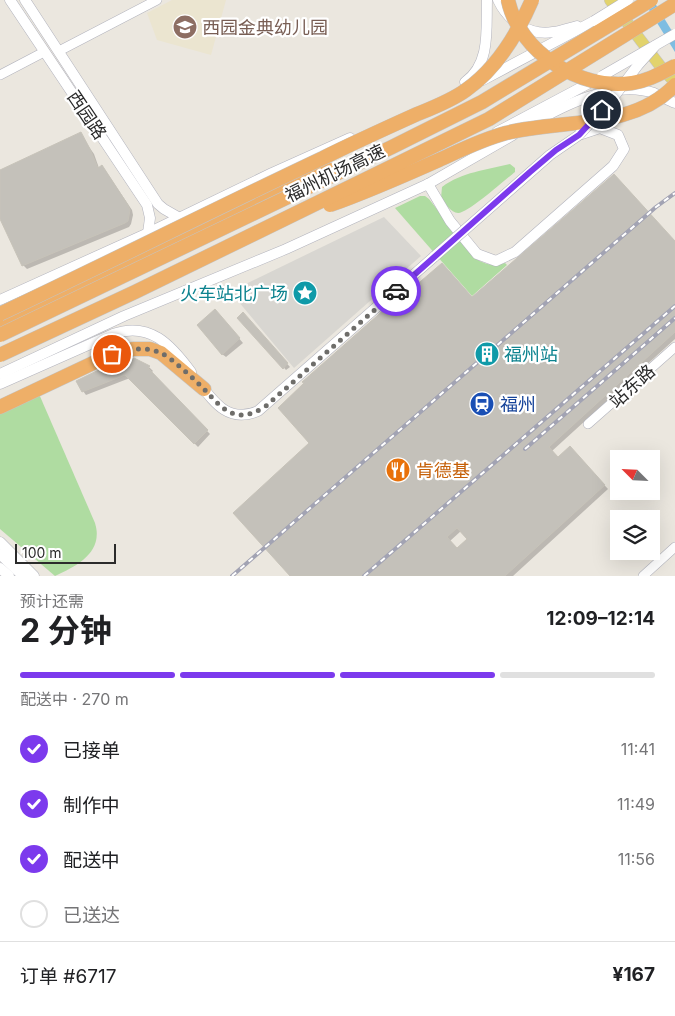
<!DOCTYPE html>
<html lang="zh">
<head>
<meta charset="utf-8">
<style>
  :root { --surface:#fff; --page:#f2f2f2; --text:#202124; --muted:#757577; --line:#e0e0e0; --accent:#7c3aed }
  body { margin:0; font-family:Inter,"Noto Sans SC",sans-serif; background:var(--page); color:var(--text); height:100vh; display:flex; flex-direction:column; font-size:19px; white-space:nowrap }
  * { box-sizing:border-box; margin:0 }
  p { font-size:16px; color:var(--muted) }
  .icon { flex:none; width:28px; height:28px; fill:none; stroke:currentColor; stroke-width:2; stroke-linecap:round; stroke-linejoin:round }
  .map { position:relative; height:576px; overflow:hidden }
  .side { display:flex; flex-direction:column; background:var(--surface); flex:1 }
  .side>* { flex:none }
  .needle { width:32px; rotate:294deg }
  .fabs { position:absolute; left:610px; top:450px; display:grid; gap:10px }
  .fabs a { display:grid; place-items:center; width:50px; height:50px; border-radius:0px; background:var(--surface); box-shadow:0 5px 20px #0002; font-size:25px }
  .scale { position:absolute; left:15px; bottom:12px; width:101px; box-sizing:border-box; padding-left:5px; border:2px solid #2b2b2b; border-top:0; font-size:14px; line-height:18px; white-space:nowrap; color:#2b2b2b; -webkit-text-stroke:4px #fff; paint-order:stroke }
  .pin { position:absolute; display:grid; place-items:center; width:42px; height:42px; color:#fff; margin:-21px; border:2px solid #fff; border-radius:50%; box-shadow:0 1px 5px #0007 }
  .courier { position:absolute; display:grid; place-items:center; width:50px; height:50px; margin:-25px; border:4px solid #7c3aed; border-radius:50%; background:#fff; color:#222; box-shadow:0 1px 6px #0007 }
  .headline em { font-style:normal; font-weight:700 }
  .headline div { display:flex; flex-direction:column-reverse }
  .headline { display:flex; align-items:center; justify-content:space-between; height:85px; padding:0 20px }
  h1 { font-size:32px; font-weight:700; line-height:38px }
  .bar { display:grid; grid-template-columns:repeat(4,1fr); gap:8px 5px; align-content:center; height:60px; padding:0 20px }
  .bar i { height:6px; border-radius:4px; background:var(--line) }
  .bar .active { background:var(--accent) }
  .bar p { grid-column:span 4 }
  .line { display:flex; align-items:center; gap:12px; padding:0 20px; border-top:1px solid var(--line) }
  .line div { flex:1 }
  ol { padding:0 20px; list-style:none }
  li { display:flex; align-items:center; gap:15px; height:55px }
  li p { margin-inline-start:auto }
  li .icon { padding:5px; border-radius:50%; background:var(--accent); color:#fff; stroke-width:4 }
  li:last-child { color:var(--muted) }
  li i { width:28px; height:28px; border:2px solid var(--line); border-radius:50% }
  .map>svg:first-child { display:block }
  .education { fill:#ebe5d0 }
  .green { fill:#afdca1 }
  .plaza { fill:#d8d6d1 }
  .water { fill:#7dbde2 }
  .shadow { fill:#0003; fill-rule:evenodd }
  .building { fill:#c4c1ba; stroke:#c7c3b9; fill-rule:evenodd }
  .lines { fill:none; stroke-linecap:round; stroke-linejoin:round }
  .tertiary-casing { stroke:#b2b3bd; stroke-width:10 }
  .secondary-casing { stroke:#b2b3bd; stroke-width:11 }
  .primary-casing { stroke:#c4c4c4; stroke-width:12 }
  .motorway-casing { stroke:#c4c4c4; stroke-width:15 }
  .tertiary { stroke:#fff; stroke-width:9 }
  .secondary { stroke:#fff; stroke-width:10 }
  .primary { stroke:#e2d36d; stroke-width:11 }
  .motorway { stroke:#eeaf68; stroke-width:14 }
  .rail-casing { stroke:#a2a3b3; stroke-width:4 }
  .rail { stroke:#fff; stroke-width:2; stroke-dasharray:5.5; stroke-linecap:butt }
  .secondary-bridge-casing { stroke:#b2b3bd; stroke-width:11; stroke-linecap:butt }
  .motorway-bridge-casing { stroke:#c4c4c4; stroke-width:15; stroke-linecap:butt }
  .secondary-bridge { stroke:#fff; stroke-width:10 }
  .motorway-bridge { stroke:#eeaf68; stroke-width:14 }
  .done { stroke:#6e6d6a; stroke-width:5; stroke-dasharray:0 9 }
  .route { stroke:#7c3aed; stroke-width:6 }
  .labels { text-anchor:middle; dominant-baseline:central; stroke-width:4.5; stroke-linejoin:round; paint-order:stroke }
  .education-label { font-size:18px; fill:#785e54; stroke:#fff; text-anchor:start }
  .street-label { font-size:18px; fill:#2b2b2b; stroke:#fff }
  .culture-label { font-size:18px; fill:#0d838f; stroke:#fff; text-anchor:end }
  .transit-label { font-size:18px; fill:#164399; stroke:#fff; text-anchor:start }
  .food-label { font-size:18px; fill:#c56008; stroke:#fff; text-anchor:start }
</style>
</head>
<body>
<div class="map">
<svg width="675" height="576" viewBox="0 0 675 576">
  <rect width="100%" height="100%" fill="#ebe7df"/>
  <!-- education -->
  <path class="education" d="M172,0H226L211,55L157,40L147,13Z"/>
  <!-- green -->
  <g class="green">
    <path d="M510,164L515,168V172C506,179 467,214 458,213C451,213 445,203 441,198L442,187C462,172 486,170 510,164Z"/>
    <path d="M420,196H425L429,199L475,258C485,265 493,266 505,263L507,265L472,296L395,208Z"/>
    <path d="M39,394L95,523C104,552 77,566 55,576L0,529V413Z"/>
  </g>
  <!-- plaza -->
  <path class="plaza" d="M384,217L421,256L294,368L233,295L231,291Z"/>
  <!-- water -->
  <path class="water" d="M643,0H653L675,36V52Z"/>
  <!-- shadow -->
  <g class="shadow">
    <path d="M80,134L94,154L99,168L105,170L132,210L133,215L131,224L129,227L27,269L23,265L0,216V171Z"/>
    <path d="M675,242V339L552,451L558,459L570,448L608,489L513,576H291L472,298ZM461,531L468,540L457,550L450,541Z"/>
    <path d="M243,314L290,367L286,370L239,318Z"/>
    <path d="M219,315L243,343L226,357L222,354Z"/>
    <path d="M134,359L149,367L153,371L151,373L210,434L198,447L130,378L86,395L83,391Z"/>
  </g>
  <!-- building -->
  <g class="building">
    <path d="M81,132L90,149L98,168L102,165L128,205L130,210L128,221L125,223L22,266L0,219V170Z"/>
    <path d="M614,174L675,241V332L549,447L558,457L570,446L605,485L505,576H290L233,513L309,443L278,408L304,383L302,382L412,285L414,287L442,263L472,297ZM457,528L467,539L457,548L447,537Z"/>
    <path d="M215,309L240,338L222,355L197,325Z"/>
    <path d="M243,312L288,363L283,369L237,318Z"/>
    <path d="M134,358L150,366L148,368L208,430L194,444L125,375L82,392L76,381L109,365Z"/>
  </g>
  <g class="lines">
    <defs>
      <g id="tertiary">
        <path d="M59,51L157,0"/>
        <path d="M0,75L44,52"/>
        <path d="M588,424L675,347"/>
        <path d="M643,576L675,547"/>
      </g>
      <g id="secondary">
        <path d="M10,0L147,205L150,218L148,233"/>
        <path d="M25,0L158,204L164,209L178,217"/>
        <path d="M498,0C508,21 529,36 553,32C561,31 569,28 577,26"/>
        <path d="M483,80L594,21"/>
        <path d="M465,82C491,64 486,28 487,0"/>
        <path d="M528,126C562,106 614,79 654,93C661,96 668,100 675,103"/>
        <path d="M497,132L595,80"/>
        <path d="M428,184L450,221L477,254L496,261L515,252L613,166L624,149L618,135L600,128L579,135"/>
        <path d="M0,300L148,233L272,173L350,138"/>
        <path d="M0,374L124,316L286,249L428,184L513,135"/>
        <path d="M0,384L113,334C150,321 171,345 191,372"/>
        <path d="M200,384C216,405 230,423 258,411L435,256"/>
        <path d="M0,542L34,576"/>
        <path d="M0,554L23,576"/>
        <path d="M0,568L9,576"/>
      </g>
      <path id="primary" d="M610,0L664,71L675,82"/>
      <g id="motorway">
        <path d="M0,326L51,299L157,250L269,194L331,170"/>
        <path d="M0,407L106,357L133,349H150L161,353L204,389"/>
      </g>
    </defs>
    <!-- tertiary casing -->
    <use href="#tertiary" class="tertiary-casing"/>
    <!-- secondary casing -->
    <use href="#secondary" class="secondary-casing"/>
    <!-- primary casing -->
    <use href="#primary" class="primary-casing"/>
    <!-- motorway casing -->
    <use href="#motorway" class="motorway-casing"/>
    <!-- tertiary -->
    <use href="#tertiary" class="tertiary"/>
    <!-- secondary -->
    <use href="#secondary" class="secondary"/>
    <!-- primary -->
    <use href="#primary" class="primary"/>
    <!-- motorway -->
    <use href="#motorway" class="motorway"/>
    <defs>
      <g id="rail">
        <path d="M525,449L675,318"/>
        <path d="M232,576L656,207L675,193"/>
        <path d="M364,576L675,306"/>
      </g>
    </defs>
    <!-- rail casing -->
    <use href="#rail" class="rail-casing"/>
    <!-- rail -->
    <use href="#rail" class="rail"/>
    <defs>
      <g id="secondary-bridge">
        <path d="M594,21L628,0"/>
        <path d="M602,76L675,34"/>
        <path d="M435,256L550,155L579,135L613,98L638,65L655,46"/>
      </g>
      <g id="motorway-bridge">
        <path d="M508,0C519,52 580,91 632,83C648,81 661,73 675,66"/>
        <path d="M330,205C367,192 403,176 439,160C461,150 483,139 506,133C561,119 633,130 675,85"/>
        <path d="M0,314C108,263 215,209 323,158C353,143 384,129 415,115C432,108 451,101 466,90C497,68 517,35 532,0"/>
        <path d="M0,335L392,147L482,102L651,0"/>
        <path d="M0,355L135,292L489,119L675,4"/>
      </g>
    </defs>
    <!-- secondary-bridge casing -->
    <use href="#secondary-bridge" class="secondary-bridge-casing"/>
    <!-- motorway-bridge casing -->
    <use href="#motorway-bridge" class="motorway-bridge-casing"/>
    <!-- secondary-bridge -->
    <use href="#secondary-bridge" class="secondary-bridge"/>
    <!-- motorway-bridge -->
    <use href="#motorway-bridge" class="motorway-bridge"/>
  </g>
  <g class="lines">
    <!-- done -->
    <path class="done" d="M112,354C127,349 145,346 161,353C171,357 196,381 205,390C224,411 237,425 266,406L396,291"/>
    <!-- route -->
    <path class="route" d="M396,291L530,172L556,150L579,135L602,110"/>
  </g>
  <!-- icons -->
  <defs>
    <symbol id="school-disc" viewBox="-11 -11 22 22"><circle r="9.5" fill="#8d6e63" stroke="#fff"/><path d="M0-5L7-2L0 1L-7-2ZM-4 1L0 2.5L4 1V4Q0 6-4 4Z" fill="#fff"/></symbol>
    <symbol id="sight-disc" viewBox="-11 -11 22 22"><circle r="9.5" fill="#0f9aa8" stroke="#fff"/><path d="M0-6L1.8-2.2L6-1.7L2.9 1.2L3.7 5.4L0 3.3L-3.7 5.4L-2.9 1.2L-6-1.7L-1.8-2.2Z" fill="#fff"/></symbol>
    <symbol id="building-disc" viewBox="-11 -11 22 22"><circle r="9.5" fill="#0f9aa8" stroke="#fff"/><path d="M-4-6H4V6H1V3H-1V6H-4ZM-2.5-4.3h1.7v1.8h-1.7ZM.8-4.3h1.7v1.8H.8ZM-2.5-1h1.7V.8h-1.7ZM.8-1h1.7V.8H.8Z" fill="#fff"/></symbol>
    <symbol id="station-disc" viewBox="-11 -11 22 22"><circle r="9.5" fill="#1a4fb4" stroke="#fff"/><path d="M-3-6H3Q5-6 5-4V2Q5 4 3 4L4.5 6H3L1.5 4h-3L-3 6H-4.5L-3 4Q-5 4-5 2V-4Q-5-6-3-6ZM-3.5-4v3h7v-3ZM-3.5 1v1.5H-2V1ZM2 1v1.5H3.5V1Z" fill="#fff"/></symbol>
    <symbol id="restaurant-disc" viewBox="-11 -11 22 22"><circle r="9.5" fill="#e8710a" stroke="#fff"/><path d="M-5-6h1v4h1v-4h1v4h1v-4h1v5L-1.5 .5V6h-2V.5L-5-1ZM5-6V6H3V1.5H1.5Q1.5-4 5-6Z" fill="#fff"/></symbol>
  </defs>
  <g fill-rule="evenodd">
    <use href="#school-disc" x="171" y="13" width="28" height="28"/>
    <use href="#sight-disc" x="291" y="279" width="28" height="28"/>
    <use href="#building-disc" x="473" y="340" width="28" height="28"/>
    <use href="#station-disc" x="468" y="390" width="28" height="28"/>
    <use href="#restaurant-disc" x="384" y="456" width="28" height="28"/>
  </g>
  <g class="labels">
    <!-- education labels -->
    <g class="education-label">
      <text x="202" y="27">西园金典幼儿园</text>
    </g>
    <!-- street labels -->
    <g class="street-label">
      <text transform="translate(87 115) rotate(56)">西园路</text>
      <text transform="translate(335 173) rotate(-26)">福州机场高速</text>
      <text transform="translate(632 386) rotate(-42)">站东路</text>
    </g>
    <!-- culture labels -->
    <g class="culture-label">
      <text x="288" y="293">火车站北广场</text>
      <text x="504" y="354" text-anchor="start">福州站</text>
    </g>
    <!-- transit labels -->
    <g class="transit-label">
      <text x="500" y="404">福州</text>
    </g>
    <!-- food labels -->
    <g class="food-label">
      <text x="416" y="470">肯德基</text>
    </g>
  </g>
</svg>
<div class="fabs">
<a><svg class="needle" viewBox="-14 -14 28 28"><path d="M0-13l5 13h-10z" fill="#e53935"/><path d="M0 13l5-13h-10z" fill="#757577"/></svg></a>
<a><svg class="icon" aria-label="layers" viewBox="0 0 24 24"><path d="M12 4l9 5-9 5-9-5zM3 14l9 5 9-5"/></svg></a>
</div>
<div class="scale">100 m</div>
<div class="pin" style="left:112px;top:354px;background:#ea580c"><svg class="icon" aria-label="bag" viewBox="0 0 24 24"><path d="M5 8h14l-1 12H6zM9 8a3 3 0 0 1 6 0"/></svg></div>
<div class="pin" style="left:602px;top:110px;background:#1f2937"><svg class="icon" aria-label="home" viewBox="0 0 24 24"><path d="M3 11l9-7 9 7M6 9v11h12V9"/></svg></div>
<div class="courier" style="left:396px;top:291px"><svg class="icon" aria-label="car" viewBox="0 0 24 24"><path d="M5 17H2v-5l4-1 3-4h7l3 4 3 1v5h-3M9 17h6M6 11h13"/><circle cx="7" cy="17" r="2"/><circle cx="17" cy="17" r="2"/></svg></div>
</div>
<section class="side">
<div class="headline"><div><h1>2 分钟</h1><p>预计还需</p></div><em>12:09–12:14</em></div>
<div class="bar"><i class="active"></i><i class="active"></i><i class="active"></i><i></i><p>配送中 · 270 m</p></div>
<ol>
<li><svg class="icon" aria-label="check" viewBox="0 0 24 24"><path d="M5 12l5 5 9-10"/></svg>已接单<p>11:41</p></li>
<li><svg class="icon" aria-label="check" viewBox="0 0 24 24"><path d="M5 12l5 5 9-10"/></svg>制作中<p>11:49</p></li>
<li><svg class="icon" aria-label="check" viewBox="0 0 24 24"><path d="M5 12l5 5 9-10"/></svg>配送中<p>11:56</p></li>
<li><i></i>已送达</li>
</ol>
<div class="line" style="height:65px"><div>订单 #6717</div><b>¥167</b></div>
</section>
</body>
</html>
